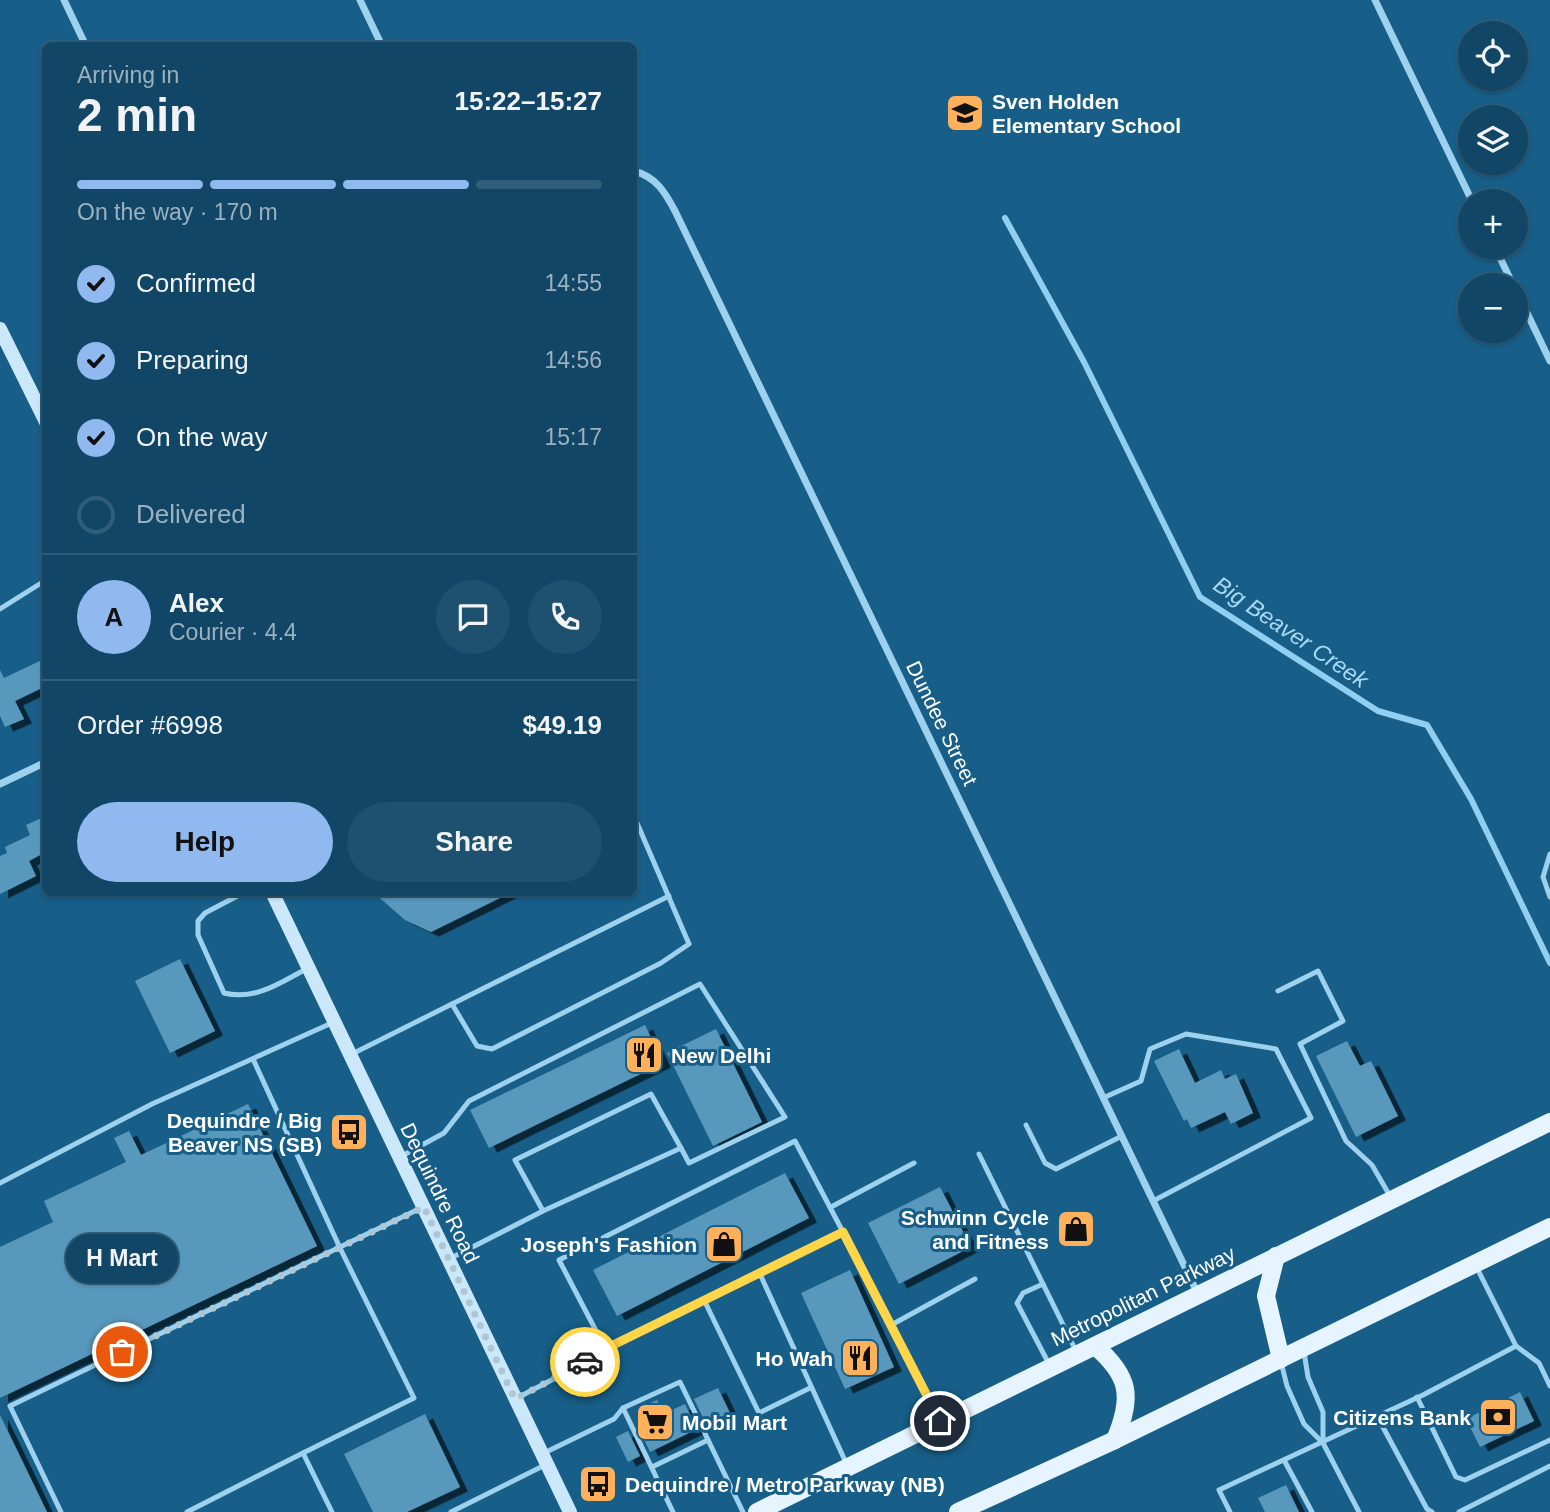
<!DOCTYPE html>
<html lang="en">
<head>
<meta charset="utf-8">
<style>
  :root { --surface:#114666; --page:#1e506f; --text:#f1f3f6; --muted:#9cb1bf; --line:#305e7a; --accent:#90b9f0 }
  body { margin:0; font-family:Arial,sans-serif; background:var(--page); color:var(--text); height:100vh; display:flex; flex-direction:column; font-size:26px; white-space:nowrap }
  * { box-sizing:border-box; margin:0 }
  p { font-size:23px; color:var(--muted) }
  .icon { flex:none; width:38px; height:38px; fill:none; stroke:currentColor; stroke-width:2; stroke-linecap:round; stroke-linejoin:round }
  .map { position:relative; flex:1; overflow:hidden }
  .panel { position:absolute; left:42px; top:42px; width:595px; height:854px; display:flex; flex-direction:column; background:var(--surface); border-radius:10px; box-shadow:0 2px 5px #0004,0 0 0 2px var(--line) }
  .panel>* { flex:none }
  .fabs { position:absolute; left:1458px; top:21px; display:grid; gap:14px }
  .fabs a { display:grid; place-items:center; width:70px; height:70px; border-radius:50%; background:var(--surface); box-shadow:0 2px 5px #0004,0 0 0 2px var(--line); font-size:35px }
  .pin { position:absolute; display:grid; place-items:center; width:60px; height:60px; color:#fff; margin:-30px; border:4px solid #fff; border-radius:50%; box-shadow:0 2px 7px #0007 }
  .courier { position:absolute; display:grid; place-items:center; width:70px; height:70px; margin:-35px; border:5px solid #ffd54a; border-radius:50%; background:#fff; color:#222; box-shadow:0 2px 9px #0007 }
  .bubble { position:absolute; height:49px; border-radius:24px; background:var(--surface); box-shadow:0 2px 5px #0004,0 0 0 2px var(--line); font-size:23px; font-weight:600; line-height:49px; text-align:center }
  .head em { font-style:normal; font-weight:600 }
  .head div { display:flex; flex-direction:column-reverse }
  .head { display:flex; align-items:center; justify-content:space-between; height:119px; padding:0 35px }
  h1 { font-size:46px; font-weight:600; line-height:52px }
  .bar { display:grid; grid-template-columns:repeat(4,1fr); gap:10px 7px; align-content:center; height:84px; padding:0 35px }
  .bar i { height:9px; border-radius:5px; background:var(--line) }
  .bar .selected { background:var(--accent) }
  .bar p { grid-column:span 4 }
  .line { display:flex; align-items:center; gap:18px; padding:0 35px; border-top:2px solid var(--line) }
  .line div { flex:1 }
  .round { display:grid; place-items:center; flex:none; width:74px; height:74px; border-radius:37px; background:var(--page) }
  ol { padding:0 35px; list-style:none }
  li { display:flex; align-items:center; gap:21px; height:77px }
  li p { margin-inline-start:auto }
  li .icon { padding:7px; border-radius:50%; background:var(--accent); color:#111; stroke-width:4 }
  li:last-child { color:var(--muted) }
  li i { width:38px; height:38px; border:4px solid var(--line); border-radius:50% }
  .action { display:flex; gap:14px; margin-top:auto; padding:14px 35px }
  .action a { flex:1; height:80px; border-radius:42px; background:var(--accent); color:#111; font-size:28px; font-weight:600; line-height:80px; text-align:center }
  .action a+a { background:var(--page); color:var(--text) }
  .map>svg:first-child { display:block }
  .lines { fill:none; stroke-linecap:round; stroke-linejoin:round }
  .stream { stroke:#90cff1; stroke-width:6 }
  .building { fill:#5998bc; filter:url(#shadow) }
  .service { stroke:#9ed1ee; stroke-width:5 }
  .minor { stroke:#9ed1ee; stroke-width:7 }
  .secondary { stroke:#cbe8fa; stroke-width:14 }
  .primary { stroke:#e5f4ff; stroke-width:18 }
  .done { stroke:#aec7d5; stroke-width:7; stroke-dasharray:0 12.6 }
  .route { stroke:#ffd54a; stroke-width:9 }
  .labels { text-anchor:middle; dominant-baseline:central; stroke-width:6; stroke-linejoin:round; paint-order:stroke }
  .poi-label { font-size:21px; font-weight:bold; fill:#fff; stroke:#175e88; text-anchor:end }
  .street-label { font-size:21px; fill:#fff; stroke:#175e88 }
  .water-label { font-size:23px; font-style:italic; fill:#a9daf5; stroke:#175e88 }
</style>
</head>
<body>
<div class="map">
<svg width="1550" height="1512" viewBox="0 0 1550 1512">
  <defs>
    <filter id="shadow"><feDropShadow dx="8" dy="4.5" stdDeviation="0" flood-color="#0009"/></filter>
  </defs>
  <rect width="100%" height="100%" fill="#175e88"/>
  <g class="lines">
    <!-- stream -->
    <path class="stream" d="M1005,218L1084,362L1200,597L1378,711L1427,725L1471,799L1550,963"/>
  </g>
  <!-- building -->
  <g class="building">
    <path d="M46,658V686L15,701L24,719L5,727L0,716V670L4,678Z"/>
    <path d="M46,816V866L40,855L29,861L36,876L0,894V856L7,853L5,847L30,835L26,825Z"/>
    <path d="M373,892H512L431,932L405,920Z"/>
    <path d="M180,959L215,1031L170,1053L135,981Z"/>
    <path d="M645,1025L663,1063L489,1148L470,1110Z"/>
    <path d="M716,1029L762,1122L713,1146L667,1053Z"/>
    <path d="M1347,1041L1360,1066L1371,1061L1398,1116L1356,1137L1316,1056Z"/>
    <path d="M1179,1049L1195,1083L1221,1070L1225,1079L1236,1074L1253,1113L1231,1124L1225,1112L1191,1128L1187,1119L1184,1121L1154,1061Z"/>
    <path d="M248,1104L317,1246L0,1398V1247L53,1222L44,1201L126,1162L114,1138L129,1131L141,1155Z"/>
    <path d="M785,1173L809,1218L617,1316L593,1270Z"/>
    <path d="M940,1187L971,1247L899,1284L868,1223Z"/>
    <path d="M850,1270L894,1367L845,1389L801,1293Z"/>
    <path d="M718,1388L730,1413L706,1424L694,1399Z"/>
    <path d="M1520,1392L1534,1421L1480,1447L1466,1419Z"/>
    <path d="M657,1400L663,1414L685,1404L697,1429L650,1452L638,1426L643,1424L636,1410Z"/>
    <path d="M425,1414L460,1487L407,1512H373L344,1454Z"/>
    <path d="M0,1415L47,1512H0Z"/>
    <path d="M628,1431L640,1456L628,1462L616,1437Z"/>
    <path d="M1286,1485L1299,1512H1265L1258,1498Z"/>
  </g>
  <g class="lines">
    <!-- service -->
    <g class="service">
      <path d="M0,609L46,580"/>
      <path d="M1550,854L1543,877L1550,897"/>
      <path d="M245,892L205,913L198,921V935L224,993C256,1001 281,982 308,968"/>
      <path d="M1278,991L1318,971L1343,1021L1300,1044L1346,1141L1372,1165L1390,1196"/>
      <path d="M452,1004L669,896"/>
      <path d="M350,1055L452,1004L477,1046L492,1049L661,963L689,944L634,816"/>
      <path d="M253,1059L340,1248L414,1398L303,1453L332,1512"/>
      <path d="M1103,1098L1141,1081L1150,1049L1186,1034L1276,1049L1311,1118L1153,1201"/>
      <path d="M1026,1125L1045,1163L1056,1169L1122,1136"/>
      <path d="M979,1154L1076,1351"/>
      <path d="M400,1157L444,1133L469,1101L700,984L785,1117L689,1163L681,1148"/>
      <path d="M0,1183L152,1104L334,1022"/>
      <path d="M831,1207L914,1163"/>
      <path d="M449,1259L543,1211L681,1148L651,1094L515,1160L543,1211"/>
      <path d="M760,1274L843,1232L939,1420"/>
      <path d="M1043,1284L1023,1293L1017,1303L1049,1364"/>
      <path d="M704,1300L759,1413L810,1388"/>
      <path d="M893,1324L975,1279"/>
      <path d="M1516,1346L1539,1363L1550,1386"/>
      <path d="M605,1348L559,1260L795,1141L843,1232"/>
      <path d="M1304,1352L1308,1377L1323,1412V1443"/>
      <path d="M1281,1362L1287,1386L1304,1424L1323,1443L1359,1512"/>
      <path d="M1417,1397L1456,1477L1465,1480L1550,1440"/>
      <path d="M517,1398L592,1359L605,1348L760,1274L847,1465"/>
      <path d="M623,1408L673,1512"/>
      <path d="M1377,1416L1427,1509L1432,1512"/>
      <path d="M542,1454L614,1419L623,1408L680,1382L743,1512"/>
      <path d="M1284,1460L1312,1512"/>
      <path d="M652,1467L708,1440"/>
      <path d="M61,1512L10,1406L421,1208"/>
      <path d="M187,1512L303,1453"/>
      <path d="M451,1512L545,1465"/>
      <path d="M1230,1512L1219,1490L1423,1395L1516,1346L1477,1268"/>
      <path d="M1459,1512L1550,1466"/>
    </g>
    <!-- minor -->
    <g class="minor">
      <path d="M64,0L86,46"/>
      <path d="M360,0L382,46"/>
      <path d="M1375,0L1472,201"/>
      <path d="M634,171C656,177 665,192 675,211L1198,1294"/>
      <path d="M1495,247L1513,285"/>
      <path d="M1516,290L1550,361"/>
      <path d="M0,784L46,762"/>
    </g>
    <!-- secondary -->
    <g class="secondary">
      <path d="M0,329L46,422"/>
      <path d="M272,892L570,1512"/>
    </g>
    <!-- primary -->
    <g class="primary">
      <path d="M1276,1256L1266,1296L1281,1359"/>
      <path d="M1095,1346C1130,1376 1133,1397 1115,1440"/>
      <path d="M757,1512L1550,1122"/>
      <path d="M958,1512L1115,1440L1550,1227"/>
    </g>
  </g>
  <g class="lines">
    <!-- done -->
    <path class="done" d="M122,1352L424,1207L515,1399L585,1362"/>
    <!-- route -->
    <path class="route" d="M585,1362L605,1349L843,1232L940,1421"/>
  </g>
  <!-- icons -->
  <defs>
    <symbol id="school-square" viewBox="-11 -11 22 22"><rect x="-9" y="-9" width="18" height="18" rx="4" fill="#ffb05b" stroke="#175e88"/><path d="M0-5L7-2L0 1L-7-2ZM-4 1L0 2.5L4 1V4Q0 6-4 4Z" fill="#111"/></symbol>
    <symbol id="restaurant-square" viewBox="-11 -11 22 22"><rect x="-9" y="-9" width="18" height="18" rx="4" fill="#ffb05b" stroke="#175e88"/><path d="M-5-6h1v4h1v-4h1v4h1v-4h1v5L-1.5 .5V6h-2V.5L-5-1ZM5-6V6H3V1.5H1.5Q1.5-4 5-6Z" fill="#111"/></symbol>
    <symbol id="bus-square" viewBox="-11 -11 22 22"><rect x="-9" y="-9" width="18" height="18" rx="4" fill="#ffb05b" stroke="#175e88"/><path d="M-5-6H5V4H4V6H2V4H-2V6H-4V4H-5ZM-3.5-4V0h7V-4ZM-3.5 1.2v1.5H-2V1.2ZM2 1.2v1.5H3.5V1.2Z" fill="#111"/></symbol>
    <symbol id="shop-square" viewBox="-11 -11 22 22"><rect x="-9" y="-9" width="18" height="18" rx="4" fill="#ffb05b" stroke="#175e88"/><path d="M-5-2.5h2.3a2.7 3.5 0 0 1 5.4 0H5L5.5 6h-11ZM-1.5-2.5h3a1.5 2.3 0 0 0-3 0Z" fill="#111"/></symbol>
    <symbol id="bank-square" viewBox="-11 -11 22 22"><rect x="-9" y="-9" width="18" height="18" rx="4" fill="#ffb05b" stroke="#175e88"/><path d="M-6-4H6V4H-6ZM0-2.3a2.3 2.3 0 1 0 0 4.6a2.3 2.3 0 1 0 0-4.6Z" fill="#111"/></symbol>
    <symbol id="supermarket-square" viewBox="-11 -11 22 22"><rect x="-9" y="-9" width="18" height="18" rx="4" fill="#ffb05b" stroke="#175e88"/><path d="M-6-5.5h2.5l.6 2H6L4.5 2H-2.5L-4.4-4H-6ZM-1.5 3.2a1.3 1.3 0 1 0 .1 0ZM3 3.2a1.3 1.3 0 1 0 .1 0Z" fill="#111"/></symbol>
  </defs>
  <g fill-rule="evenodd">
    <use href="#school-square" x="943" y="91" width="44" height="44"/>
    <use href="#restaurant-square" x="622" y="1033" width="44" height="44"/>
    <use href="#bus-square" x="327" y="1110" width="44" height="44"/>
    <use href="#shop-square" x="1054" y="1207" width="44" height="44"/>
    <use href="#shop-square" x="702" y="1222" width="44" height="44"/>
    <use href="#restaurant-square" x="838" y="1336" width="44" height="44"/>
    <use href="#bank-square" x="1476" y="1395" width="44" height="44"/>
    <use href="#supermarket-square" x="633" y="1400" width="44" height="44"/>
    <use href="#bus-square" x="576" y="1462" width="44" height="44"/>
  </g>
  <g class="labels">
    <!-- poi labels -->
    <g class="poi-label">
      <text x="992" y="101" text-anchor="start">Sven Holden<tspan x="992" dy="24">Elementary School</tspan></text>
      <text x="671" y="1055" text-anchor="start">New Delhi</text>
      <text x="322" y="1120">Dequindre / Big<tspan x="322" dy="24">Beaver NS (SB)</tspan></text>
      <text x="1049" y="1217">Schwinn Cycle<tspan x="1049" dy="24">and Fitness</tspan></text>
      <text x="697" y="1244">Joseph's Fashion</text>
      <text x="833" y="1358">Ho Wah</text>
      <text x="1471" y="1417">Citizens Bank</text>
      <text x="682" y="1422" text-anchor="start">Mobil Mart</text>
      <text x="625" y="1484" text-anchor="start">Dequindre / Metro Parkway (NB)</text>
    </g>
    <!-- street labels -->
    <g class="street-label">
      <text transform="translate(942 723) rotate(64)">Dundee Street</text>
      <text transform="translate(440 1193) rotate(64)">Dequindre Road</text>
      <text transform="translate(1143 1296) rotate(-26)">Metropolitan Parkway</text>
    </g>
    <!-- water labels -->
    <g class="water-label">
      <text transform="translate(1291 632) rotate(34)">Big Beaver Creek</text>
    </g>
  </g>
</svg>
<div class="fabs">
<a><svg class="icon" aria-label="locate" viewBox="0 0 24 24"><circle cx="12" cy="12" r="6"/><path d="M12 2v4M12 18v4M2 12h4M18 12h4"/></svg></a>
<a><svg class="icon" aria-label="layers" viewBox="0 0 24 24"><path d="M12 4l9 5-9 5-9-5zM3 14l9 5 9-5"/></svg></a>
<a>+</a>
<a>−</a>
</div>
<div class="pin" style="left:122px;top:1352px;background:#ea580c"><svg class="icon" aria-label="bag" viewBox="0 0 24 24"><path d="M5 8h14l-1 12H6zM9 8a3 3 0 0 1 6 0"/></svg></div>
<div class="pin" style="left:940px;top:1421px;background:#1f2937"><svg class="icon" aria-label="home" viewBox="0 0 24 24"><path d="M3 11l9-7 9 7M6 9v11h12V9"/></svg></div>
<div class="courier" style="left:585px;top:1362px"><svg class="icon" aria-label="car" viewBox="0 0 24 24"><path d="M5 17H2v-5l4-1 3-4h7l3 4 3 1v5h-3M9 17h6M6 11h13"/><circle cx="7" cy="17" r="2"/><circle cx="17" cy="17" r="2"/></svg></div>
<div class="bubble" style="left:66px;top:1234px;width:112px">H Mart</div>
<section class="panel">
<div class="head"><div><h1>2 min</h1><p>Arriving in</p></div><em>15:22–15:27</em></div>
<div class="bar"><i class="selected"></i><i class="selected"></i><i class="selected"></i><i></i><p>On the way · 170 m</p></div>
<ol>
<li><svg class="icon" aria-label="check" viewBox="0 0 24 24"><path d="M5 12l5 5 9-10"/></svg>Confirmed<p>14:55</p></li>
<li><svg class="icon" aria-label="check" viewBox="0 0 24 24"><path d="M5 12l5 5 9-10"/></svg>Preparing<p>14:56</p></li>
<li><svg class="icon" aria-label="check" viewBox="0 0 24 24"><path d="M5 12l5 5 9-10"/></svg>On the way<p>15:17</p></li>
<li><i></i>Delivered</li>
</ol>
<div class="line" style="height:126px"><b class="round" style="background:var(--accent);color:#111">A</b><div><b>Alex</b><p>Courier · 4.4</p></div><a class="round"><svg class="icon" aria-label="chat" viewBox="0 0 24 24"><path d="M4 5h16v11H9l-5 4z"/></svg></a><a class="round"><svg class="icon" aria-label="phone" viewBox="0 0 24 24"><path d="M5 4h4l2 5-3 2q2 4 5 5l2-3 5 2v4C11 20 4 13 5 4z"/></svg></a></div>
<div class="line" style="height:91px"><div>Order #6998</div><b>$49.19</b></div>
<div class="action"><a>Help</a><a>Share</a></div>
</section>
</div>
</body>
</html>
